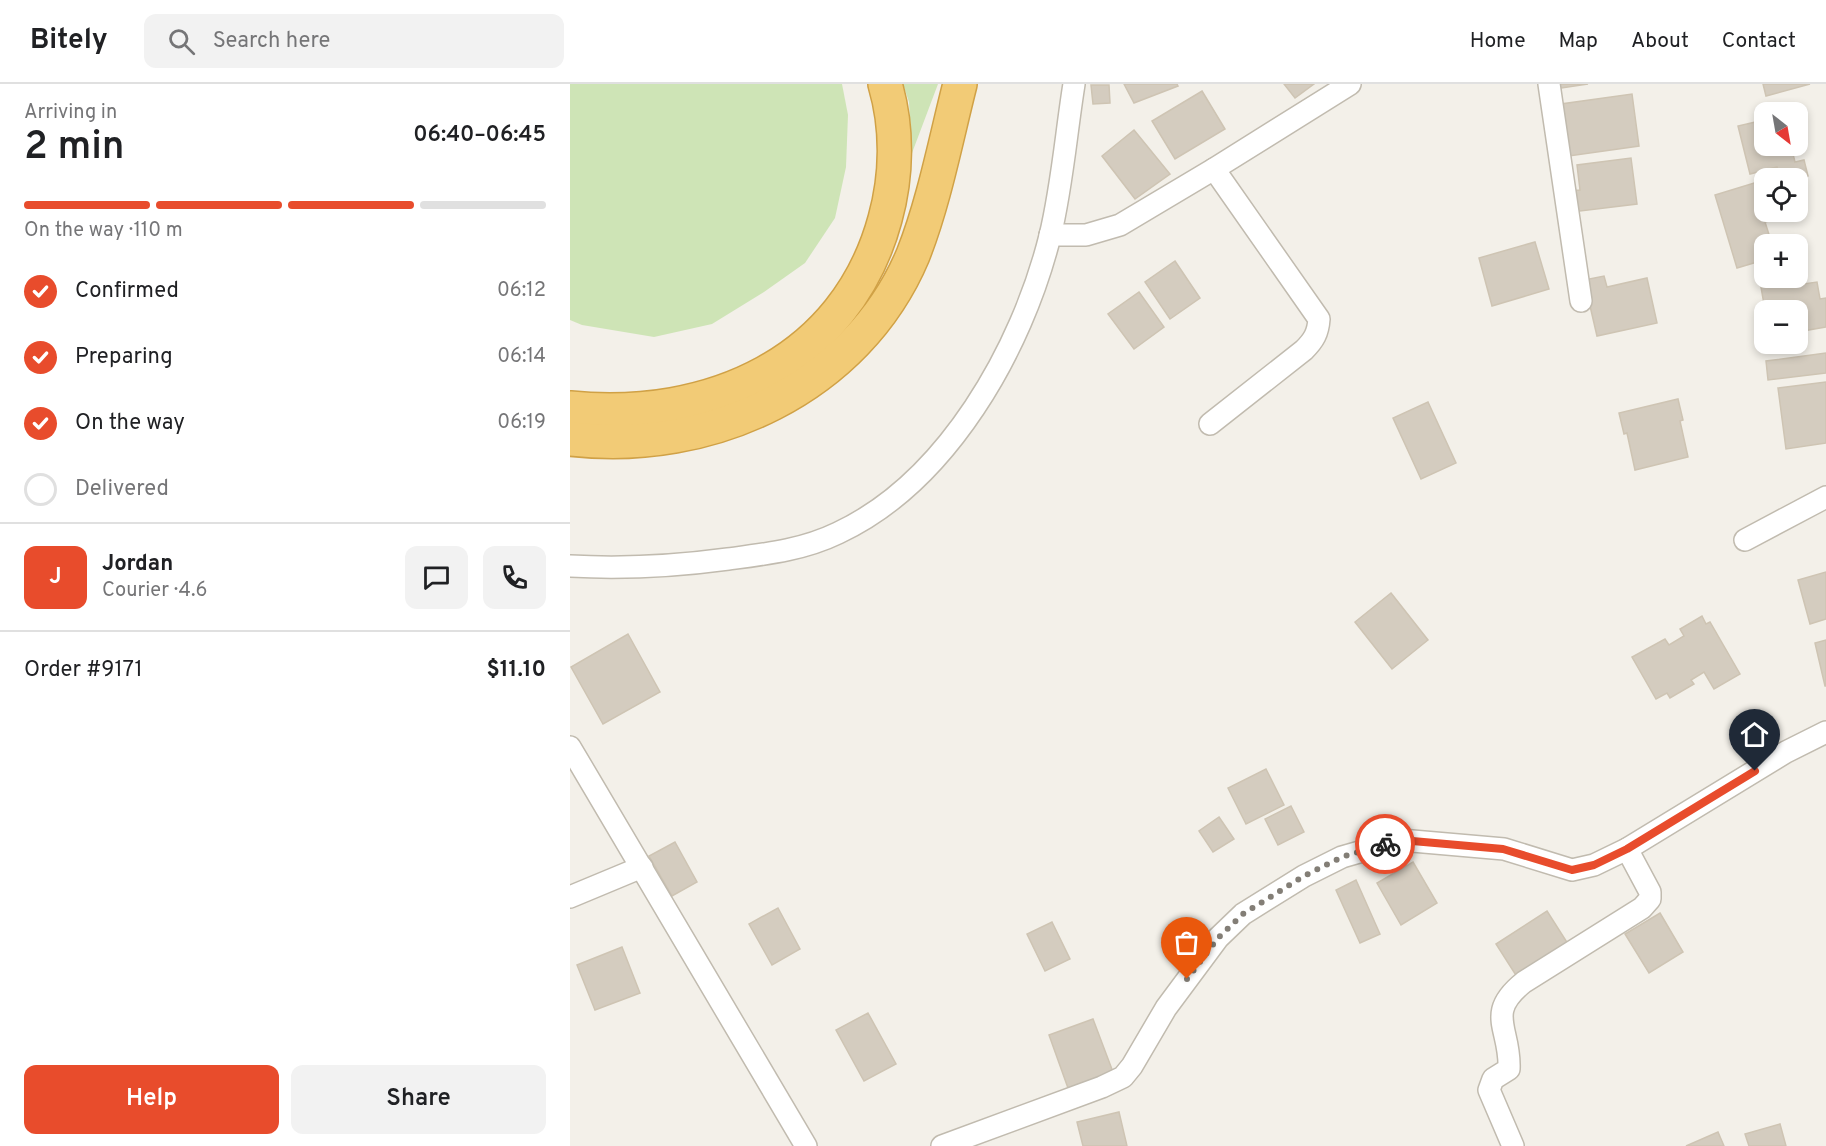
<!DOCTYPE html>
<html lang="en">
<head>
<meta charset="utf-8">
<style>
  :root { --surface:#fff; --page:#f2f2f2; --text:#202124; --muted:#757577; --line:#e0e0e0; --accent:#e84c2c }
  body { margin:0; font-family:Overpass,sans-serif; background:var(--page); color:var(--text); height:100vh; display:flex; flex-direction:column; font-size:22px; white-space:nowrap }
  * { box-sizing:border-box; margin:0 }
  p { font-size:20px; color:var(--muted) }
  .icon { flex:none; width:33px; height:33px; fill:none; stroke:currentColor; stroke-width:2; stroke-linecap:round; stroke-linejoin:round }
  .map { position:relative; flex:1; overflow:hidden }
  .sheet { display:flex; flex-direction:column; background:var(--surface); width:570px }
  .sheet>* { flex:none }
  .needle { width:39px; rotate:149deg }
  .buttons { position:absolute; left:1184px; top:18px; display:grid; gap:12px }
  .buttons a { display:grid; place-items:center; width:54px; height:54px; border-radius:12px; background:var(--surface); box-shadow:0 3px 9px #0003; font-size:30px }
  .pin { position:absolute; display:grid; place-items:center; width:51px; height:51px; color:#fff; margin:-62px -26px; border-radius:50% 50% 50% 0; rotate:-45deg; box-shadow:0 0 6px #0007 }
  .pin .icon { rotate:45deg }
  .courier { position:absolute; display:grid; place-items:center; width:60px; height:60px; margin:-30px; border:4px solid #e84c2c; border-radius:50%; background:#fff; color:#222; box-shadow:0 2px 8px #0007 }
  .headline em { font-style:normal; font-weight:600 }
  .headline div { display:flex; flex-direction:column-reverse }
  .headline { display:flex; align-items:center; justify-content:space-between; height:102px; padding:0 24px }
  h1 { font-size:39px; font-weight:600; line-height:45px }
  .bar { display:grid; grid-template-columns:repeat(4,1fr); gap:9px 6px; align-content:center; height:72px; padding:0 24px }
  .bar i { height:8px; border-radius:4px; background:var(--line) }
  .bar .active { background:var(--accent) }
  .bar p { grid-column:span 4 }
  .line { display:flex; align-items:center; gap:15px; padding:0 24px; border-top:2px solid var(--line) }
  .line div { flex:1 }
  .round { display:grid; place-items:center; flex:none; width:63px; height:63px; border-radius:12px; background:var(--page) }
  ol { padding:0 24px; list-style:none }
  li { display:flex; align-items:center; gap:18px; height:66px }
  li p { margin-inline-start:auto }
  li .icon { padding:6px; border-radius:50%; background:var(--accent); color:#fff; stroke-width:4 }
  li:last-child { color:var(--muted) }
  li i { width:33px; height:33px; border:3px solid var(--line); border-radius:50% }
  .action { display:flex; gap:12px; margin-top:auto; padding:12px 24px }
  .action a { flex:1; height:69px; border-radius:12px; background:var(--accent); color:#fff; font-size:24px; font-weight:600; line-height:69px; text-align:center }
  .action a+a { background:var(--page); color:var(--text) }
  header { display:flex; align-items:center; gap:36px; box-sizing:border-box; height:84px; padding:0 30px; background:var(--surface); border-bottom:2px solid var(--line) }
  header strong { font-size:28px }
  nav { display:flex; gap:33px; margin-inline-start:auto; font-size:21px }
  .search { width:420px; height:54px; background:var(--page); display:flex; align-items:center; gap:15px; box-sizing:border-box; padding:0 21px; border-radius:12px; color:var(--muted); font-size:22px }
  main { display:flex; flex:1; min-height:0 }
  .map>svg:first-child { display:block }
  .green { fill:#cee4b6 }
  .building { fill:#d4ccbf; stroke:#cec4b3; stroke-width:1.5 }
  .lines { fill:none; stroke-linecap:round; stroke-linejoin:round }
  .street-casing { stroke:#c1bbaf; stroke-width:24 }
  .highway-casing { stroke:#d0a146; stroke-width:36 }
  .street { stroke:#fff; stroke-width:21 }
  .highway { stroke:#f2cb76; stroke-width:33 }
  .done { stroke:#837e76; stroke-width:6; stroke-dasharray:0 10.8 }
  .route { stroke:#e84c2c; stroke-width:8 }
</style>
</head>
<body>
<header>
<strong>Bitely</strong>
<div class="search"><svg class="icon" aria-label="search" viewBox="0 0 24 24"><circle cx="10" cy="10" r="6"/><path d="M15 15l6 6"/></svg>Search here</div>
<nav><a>Home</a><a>Map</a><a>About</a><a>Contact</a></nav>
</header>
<main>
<section class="sheet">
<div class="headline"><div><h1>2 min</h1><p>Arriving in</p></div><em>06:40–06:45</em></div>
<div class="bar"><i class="active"></i><i class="active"></i><i class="active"></i><i></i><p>On the way · 110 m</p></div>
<ol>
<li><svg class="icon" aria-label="check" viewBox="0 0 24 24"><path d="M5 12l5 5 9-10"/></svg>Confirmed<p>06:12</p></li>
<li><svg class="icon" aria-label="check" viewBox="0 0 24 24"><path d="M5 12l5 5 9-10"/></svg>Preparing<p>06:14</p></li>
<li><svg class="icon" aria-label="check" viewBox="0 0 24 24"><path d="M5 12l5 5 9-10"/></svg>On the way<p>06:19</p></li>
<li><i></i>Delivered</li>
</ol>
<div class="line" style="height:108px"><b class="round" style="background:var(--accent);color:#fff">J</b><div><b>Jordan</b><p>Courier · 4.6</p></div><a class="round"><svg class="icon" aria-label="chat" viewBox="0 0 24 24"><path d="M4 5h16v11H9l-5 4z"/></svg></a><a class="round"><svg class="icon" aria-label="phone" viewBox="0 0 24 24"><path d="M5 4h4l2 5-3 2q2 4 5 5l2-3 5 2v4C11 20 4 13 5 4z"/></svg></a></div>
<div class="line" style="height:78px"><div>Order #9171</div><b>$11.10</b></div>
<div class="action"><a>Help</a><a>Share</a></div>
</section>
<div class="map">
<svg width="1256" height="1062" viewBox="0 0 1256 1062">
  <rect width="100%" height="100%" fill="#f3f0e9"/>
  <!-- green -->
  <g class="green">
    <path d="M0,0H272L278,31L276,83L265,134L235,179L194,208L142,240L84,253L12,241L0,236Z"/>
    <path d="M333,0H368L342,69L339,18Z"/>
  </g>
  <!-- building -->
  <g class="building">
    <path d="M554,0H607L608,2L564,19Z"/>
    <path d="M714,0H744L725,14Z"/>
    <path d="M984,0H1018L985,5Z"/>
    <path d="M1193,0H1240L1196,12Z"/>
    <path d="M521,1H539L540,19L523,20Z"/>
    <path d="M632,7L655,45L605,75L582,37Z"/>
    <path d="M1062,10L1069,62L999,72L991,20Z"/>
    <path d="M1194,36V62H1221L1225,78L1234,76L1238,92L1227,95L1210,94L1207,83L1180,90L1168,42Z"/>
    <path d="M564,46L600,90L565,115L532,72Z"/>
    <path d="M1061,74L1067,120L1002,128L999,107L1010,106L1007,81Z"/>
    <path d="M1194,96V128H1212L1214,133L1195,138L1202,160H1194V176L1167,184L1145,111Z"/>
    <path d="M965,158L979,205L922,222L909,174Z"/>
    <path d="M605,177L630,214L600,235L575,198Z"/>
    <path d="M1034,192L1037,203L1077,194L1087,239L1027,252L1014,196Z"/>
    <path d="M1233,196L1234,200L1247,198L1250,215L1256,214V243L1227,248V226H1195L1191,203Z"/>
    <path d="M569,208L594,243L564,265L538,230Z"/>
    <path d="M1256,269V289L1198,296L1196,277Z"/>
    <path d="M1256,298V359L1216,365L1208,304Z"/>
    <path d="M1108,315L1113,336L1110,337L1118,373L1065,386L1057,349L1054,350L1049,329Z"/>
    <path d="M858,318L886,379L851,395L823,334Z"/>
    <path d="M1256,488V535L1240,540L1228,496Z"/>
    <path d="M821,509L858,556L822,585L785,538Z"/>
    <path d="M1132,532L1136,540L1140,538L1170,590L1144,605L1134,588L1121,596L1124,600L1100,614L1097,609L1086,615L1062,573L1095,555L1099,561L1114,552L1110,545Z"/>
    <path d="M58,550L90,608L33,640L1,583Z"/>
    <path d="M1256,556V602H1255L1245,559Z"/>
    <path d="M696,685L714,721L676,740L658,704Z"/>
    <path d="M721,722L734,748L708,761L695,735Z"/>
    <path d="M649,733L664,755L643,768L629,747Z"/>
    <path d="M105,758L127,798L102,812L79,772Z"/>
    <path d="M843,778L867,819L831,841L807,799Z"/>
    <path d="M786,796L810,850L790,859L766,806Z"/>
    <path d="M208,824L230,865L202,881L179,840Z"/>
    <path d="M977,827L1000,863L949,896L926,860Z"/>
    <path d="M1090,829L1113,868L1079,889L1055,850Z"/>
    <path d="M482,838L500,875L475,887L457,850Z"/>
    <path d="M52,863L70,909L25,926L7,881Z"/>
    <path d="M298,929L326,980L294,997L266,946Z"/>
    <path d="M523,935L543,988L498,1004L479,951Z"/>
    <path d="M549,1028L557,1062H513L507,1038Z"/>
    <path d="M1210,1040L1216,1062H1179L1175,1050Z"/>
    <path d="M1148,1048L1154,1062H1116Z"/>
  </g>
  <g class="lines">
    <defs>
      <g id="street">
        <path d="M979,0L1011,217"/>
        <path d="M480,151H516L550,141L644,85L780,0"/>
        <path d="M640,340L734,266C744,256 748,249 749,235L644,85"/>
        <path d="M1175,456L1256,413"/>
        <path d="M0,482C53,485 106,482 158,475C196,470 233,466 268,449C377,398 452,265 480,152C492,103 496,50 504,0"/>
        <path d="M0,663L236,1062"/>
        <path d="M0,813L72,783"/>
        <path d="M372,1062L532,1003L553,993L562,982L596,924L648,854L673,830L734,792L772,773L831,756L934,765L1002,786L1024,781L1057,765L1216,668L1256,648"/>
        <path d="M943,1062L919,1006L923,995L939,985C941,944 914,930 954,898L1072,824L1080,815V808L1057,765"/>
      </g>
      <g id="highway">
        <path d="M0,324C139,338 276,279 315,135C327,92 328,44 315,0"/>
        <path d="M0,355C140,372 287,304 343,171C364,118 376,55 390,0"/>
      </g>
    </defs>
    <!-- street casing -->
    <use href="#street" class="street-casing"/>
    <!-- highway casing -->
    <use href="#highway" class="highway-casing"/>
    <!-- street -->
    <use href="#street" class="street"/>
    <!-- highway -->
    <use href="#highway" class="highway"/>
  </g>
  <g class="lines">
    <!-- done -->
    <path class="done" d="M617,895L648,854L673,830L734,792L772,773L815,760"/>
    <!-- route -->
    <path class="route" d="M815,760L831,756L933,765L1002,786L1024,781L1057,765L1185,687"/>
  </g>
</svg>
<div class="buttons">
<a><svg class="needle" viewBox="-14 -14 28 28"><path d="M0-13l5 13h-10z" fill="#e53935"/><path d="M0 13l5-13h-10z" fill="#757577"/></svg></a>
<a><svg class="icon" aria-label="locate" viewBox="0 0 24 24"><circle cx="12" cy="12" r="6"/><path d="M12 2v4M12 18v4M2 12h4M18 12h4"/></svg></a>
<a>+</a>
<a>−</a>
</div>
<div class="pin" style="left:617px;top:895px;background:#ea580c"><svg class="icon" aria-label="bag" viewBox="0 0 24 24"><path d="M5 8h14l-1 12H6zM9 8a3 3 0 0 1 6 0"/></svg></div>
<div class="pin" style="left:1185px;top:687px;background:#1f2937"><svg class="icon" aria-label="home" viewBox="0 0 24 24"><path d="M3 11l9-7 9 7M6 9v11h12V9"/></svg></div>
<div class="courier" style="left:815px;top:760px"><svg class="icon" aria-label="bike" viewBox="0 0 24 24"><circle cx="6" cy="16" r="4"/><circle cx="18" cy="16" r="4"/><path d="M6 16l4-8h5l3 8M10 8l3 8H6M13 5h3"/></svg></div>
</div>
</main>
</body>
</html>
